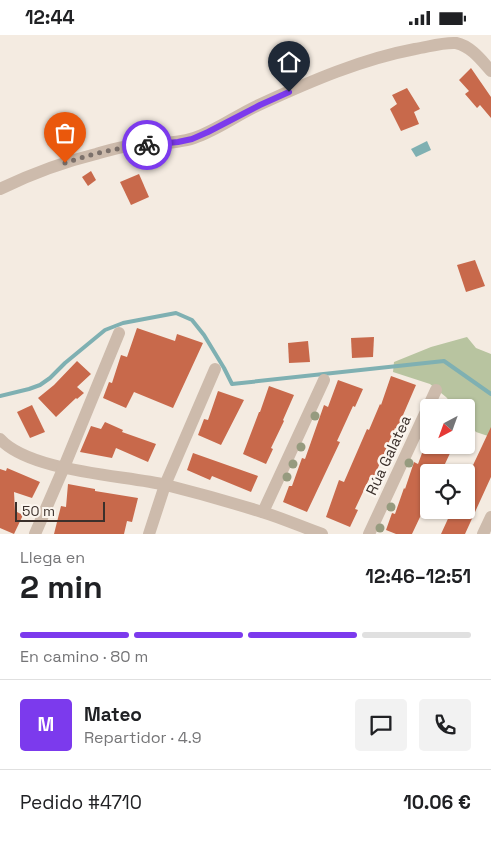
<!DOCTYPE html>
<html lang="es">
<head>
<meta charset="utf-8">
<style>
  :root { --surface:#fff; --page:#f2f2f2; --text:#202124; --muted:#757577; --line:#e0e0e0; --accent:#7c3aed }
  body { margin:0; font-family:"Space Grotesk",sans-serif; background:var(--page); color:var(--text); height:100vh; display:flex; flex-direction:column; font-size:19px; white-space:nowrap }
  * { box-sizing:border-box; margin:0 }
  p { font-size:16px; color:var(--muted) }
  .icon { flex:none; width:28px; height:28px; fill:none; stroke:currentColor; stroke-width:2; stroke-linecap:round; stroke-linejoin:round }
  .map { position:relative; height:499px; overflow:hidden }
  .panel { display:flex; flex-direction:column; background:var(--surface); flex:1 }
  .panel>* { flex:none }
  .needle { width:32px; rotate:221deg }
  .buttons { position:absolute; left:420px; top:364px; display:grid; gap:10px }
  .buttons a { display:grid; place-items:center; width:55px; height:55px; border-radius:5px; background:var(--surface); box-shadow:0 1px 4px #0004; font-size:25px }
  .scale { position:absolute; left:15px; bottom:12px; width:90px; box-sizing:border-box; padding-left:5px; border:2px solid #3b302b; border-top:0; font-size:14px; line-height:18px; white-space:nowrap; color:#3b302b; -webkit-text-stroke:4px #fbf5ee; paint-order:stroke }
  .pin { position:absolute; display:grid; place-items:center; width:42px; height:42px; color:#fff; margin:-51px -21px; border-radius:50% 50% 50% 0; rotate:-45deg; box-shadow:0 0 5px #0007 }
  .pin .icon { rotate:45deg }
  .courier { position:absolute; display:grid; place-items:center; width:50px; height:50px; margin:-25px; border:4px solid #7c3aed; border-radius:50%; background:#fff; color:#222; box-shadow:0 1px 6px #0007 }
  .head em { font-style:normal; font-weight:800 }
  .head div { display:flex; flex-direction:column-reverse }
  .head { display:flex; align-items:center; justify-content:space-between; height:85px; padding:0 20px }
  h1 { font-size:32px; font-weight:800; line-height:38px }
  .bar { display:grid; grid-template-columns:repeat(4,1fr); gap:8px 5px; align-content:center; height:60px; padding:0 20px }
  .bar i { height:6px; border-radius:4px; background:var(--line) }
  .bar .selected { background:var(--accent) }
  .bar p { grid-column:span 4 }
  .line { display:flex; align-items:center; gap:12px; padding:0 20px; border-top:1px solid var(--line) }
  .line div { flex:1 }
  .round { display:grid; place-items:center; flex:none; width:52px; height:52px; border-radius:5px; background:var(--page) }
  .status { display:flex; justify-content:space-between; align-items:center; height:35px; padding:0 25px; background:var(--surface); direction:ltr }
  .status svg { height:14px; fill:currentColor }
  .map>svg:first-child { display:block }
  .green { fill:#b8c4a0 }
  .water { fill:#7fb0b2 }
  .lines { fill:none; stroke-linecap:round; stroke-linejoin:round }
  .stream { stroke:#7fb0b2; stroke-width:4 }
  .building { fill:#c8694b }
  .street { stroke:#cdbbac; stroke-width:12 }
  .tree { fill:#969b7f }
  .done { stroke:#7c716b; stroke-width:5; stroke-dasharray:0 9 }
  .route { stroke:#7c3aed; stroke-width:6 }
  .labels { text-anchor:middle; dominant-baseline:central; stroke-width:5; stroke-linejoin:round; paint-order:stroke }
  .street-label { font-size:15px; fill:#3b302b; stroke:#fbf5ee }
</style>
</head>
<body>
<div class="status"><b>12:44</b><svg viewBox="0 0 49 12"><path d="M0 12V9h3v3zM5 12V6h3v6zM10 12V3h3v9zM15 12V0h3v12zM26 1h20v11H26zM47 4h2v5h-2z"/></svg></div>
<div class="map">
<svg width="491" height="499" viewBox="0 0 491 499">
  <rect width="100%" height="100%" fill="#f4ebe1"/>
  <!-- green -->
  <path class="green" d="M467,302L476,313L491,319V402L476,397L466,385V372H455L446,362L430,349L393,337L394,327L431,312Z"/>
  <!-- water -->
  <path class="water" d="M427,106L431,115L416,122L411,114Z"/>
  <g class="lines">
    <!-- stream -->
    <path class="stream" d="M0,361L29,354L40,350L50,343L65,328L105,295L123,288L176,278L192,285L204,300L224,333L232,349L444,326L491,359"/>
  </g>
  <!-- building -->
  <g class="building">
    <path d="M471,33L491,62V83L480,70L477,73L465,59L469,56L459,45Z"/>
    <path d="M407,53L420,74L414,77L419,89L401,96L390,74L397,69L392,60Z"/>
    <path d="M91,136L96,145L88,151L82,142Z"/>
    <path d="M139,139L149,162L131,170L120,147Z"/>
    <path d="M475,225L485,251L466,257L457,230Z"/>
    <path d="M137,293L175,306L177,299L203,308L173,373L134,357L126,373L103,363L109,347L112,348L121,320L127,322Z"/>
    <path d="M374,302L373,322L352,323L351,303Z"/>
    <path d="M308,306L310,327L289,328L288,308Z"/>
    <path d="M77,326L91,339L77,352L84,358L77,364L76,363L56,382L38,363L54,350Z"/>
    <path d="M391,341L416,350L397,394L395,393L374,442L371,440L355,474L358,475L350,492L326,482L339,445L344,447L367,394L369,395L380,369L381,370Z"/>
    <path d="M338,345L363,354L355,372L353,371L337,406L340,407L307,477L283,467L289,451H292L302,423L305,424L324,370L328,372Z"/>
    <path d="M269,351L294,360L283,385L284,386L271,413L273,414L266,429L243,419L259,377H260Z"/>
    <path d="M218,356L244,365L221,410L198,400L204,384L208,385Z"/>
    <path d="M32,370L45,397L30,403L17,377Z"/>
    <path d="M105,387L123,395L122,397L156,409L148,427L116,413L112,423L80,417L91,391L101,394Z"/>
    <path d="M491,392V442L465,499H441L452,475H466V445Z"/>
    <path d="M425,410H442L452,414L444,431H443L440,438H429V463L412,499H396L386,495L392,478L395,479L404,453L405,454L414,427L418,429Z"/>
    <path d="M193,418L258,441L251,457L212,441L210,445L187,435Z"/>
    <path d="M7,433L40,447L32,463L14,457L15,476L23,480L14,499L0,493V434L6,436Z"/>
    <path d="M68,449L95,454V456L138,463L132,487L127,486L124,499H54L61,471L66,472Z"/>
  </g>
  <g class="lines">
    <!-- street -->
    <g class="street">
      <path d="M0,154C31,139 63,127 96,119C107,116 118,112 130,111C151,108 173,110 194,103C218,95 238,79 261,69C311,46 362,24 415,14C428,12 443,7 456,8C471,11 482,26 491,36"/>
      <path d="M0,404C30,437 123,440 166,450C198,458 230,467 262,477C282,483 302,492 322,499"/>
      <path d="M263,477L324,345"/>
      <path d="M35,499L64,432L119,298"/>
      <path d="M149,499L165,450L215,334"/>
      <path d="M369,499L436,355"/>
      <path d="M483,499L491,482"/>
    </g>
  </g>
  <!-- trees -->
  <g class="tree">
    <circle cx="315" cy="381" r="4.5"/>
    <circle cx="301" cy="412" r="4.5"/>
    <circle cx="409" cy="428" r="4.5"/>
    <circle cx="293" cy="429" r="4.5"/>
    <circle cx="287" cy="442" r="4.5"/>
    <circle cx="391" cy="472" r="4.5"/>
    <circle cx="380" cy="493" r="4.5"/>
  </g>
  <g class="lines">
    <!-- done -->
    <path class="done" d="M65,128C92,119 119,112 147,110"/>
    <!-- route -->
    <path class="route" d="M147,110L178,107L192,104L208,97L260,70L289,57"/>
  </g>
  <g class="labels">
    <!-- street labels -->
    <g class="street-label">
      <text transform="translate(388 420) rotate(-65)">Rúa Galatea</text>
    </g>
  </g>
</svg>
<div class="buttons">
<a><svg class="needle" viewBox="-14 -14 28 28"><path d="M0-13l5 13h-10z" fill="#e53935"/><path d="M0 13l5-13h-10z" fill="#757577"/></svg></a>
<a><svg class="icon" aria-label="locate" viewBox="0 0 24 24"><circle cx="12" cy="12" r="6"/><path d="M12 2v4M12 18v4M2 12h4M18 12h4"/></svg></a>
</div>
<div class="scale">50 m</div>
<div class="pin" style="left:65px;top:128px;background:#ea580c"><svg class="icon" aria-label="bag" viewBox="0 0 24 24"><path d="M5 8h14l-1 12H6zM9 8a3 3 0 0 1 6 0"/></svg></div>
<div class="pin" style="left:289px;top:57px;background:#1f2937"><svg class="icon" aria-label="home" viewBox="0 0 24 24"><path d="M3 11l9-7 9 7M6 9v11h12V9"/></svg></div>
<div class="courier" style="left:147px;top:110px"><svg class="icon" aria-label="bike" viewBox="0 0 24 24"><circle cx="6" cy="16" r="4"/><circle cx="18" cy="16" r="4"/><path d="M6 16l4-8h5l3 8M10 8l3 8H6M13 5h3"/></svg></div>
</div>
<section class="panel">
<div class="head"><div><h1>2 min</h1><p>Llega en</p></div><em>12:46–12:51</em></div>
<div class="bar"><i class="selected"></i><i class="selected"></i><i class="selected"></i><i></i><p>En camino · 80 m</p></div>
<div class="line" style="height:90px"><b class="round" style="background:var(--accent);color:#fff">M</b><div><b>Mateo</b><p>Repartidor · 4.9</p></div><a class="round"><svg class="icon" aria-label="chat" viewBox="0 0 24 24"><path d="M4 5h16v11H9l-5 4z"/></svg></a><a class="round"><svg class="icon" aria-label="phone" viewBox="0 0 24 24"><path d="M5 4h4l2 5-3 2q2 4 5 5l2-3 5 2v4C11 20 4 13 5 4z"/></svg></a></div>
<div class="line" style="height:65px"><div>Pedido #4710</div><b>10.06 €</b></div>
</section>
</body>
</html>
